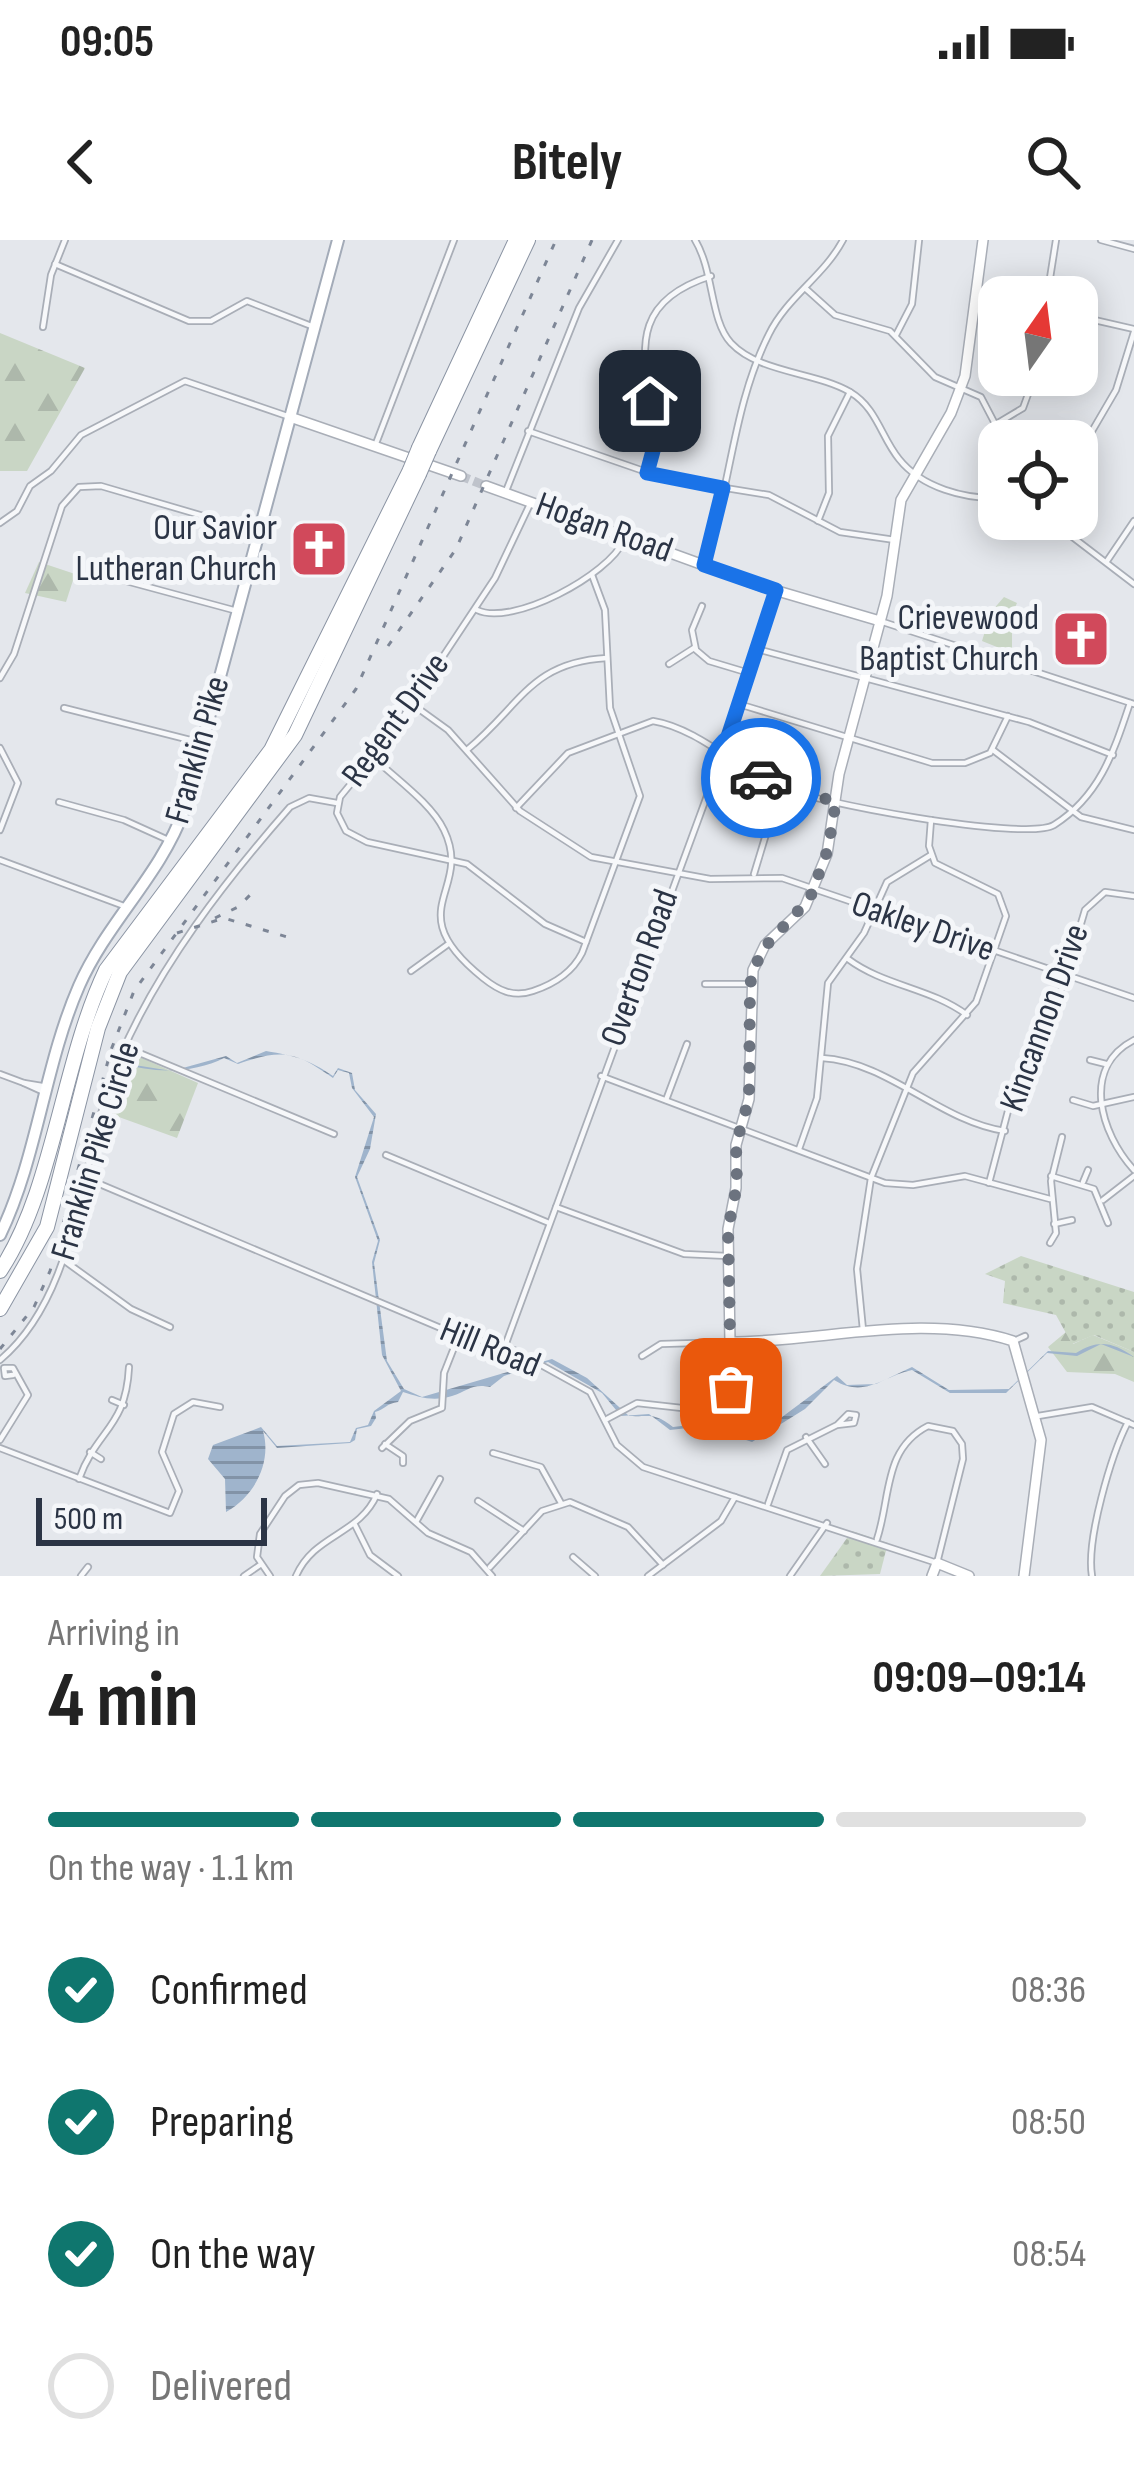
<!DOCTYPE html>
<html lang="en">
<head>
<meta charset="utf-8">
<style>
  :root { --surface:#fff; --page:#f2f2f2; --text:#222; --muted:#767676; --line:#e0e0e0; --accent:#0f766e }
  body { margin:0; font-family:"Sofia Sans Condensed",sans-serif; background:var(--page); color:var(--text); height:100vh; display:flex; flex-direction:column; font-size:45px; white-space:nowrap }
  * { box-sizing:border-box; margin:0 }
  p { font-size:39px; color:var(--muted) }
  .icon { flex:none; width:66px; height:66px; fill:none; stroke:currentColor; stroke-width:2; stroke-linecap:round; stroke-linejoin:round }
  .map { position:relative; height:1336px; overflow:hidden }
  .sheet { display:flex; flex-direction:column; background:var(--surface); flex:1 }
  .sheet>* { flex:none }
  .needle { width:78px; rotate:14deg }
  .buttons { position:absolute; left:978px; top:36px; display:grid; gap:24px }
  .buttons a { display:grid; place-items:center; width:120px; height:120px; border-radius:24px; background:var(--surface); box-shadow:0 6px 30px #0003; font-size:60px }
  .scale { position:absolute; left:36px; bottom:30px; width:231px; box-sizing:border-box; padding-left:12px; border:6px solid #2b3445; border-top:0; font-size:33px; line-height:42px; white-space:nowrap; color:#2b3445; -webkit-text-stroke:9px #f4f6f9; paint-order:stroke }
  .pin { position:absolute; display:grid; place-items:center; width:102px; height:102px; color:#fff; margin:-51px; border-radius:24px; box-shadow:0 6px 18px #0006 }
  .courier { position:absolute; display:grid; place-items:center; width:120px; height:120px; margin:-60px; border:9px solid #1a73e8; border-radius:50%; background:#fff; color:#222; box-shadow:0 3px 15px #0007 }
  .summary em { font-style:normal; font-weight:700 }
  .summary div { display:flex; flex-direction:column-reverse }
  .summary { display:flex; align-items:center; justify-content:space-between; height:204px; padding:0 48px }
  h1 { font-size:78px; font-weight:700; line-height:90px }
  .bar { display:grid; grid-template-columns:repeat(4,1fr); gap:18px 12px; align-content:center; height:144px; padding:0 48px }
  .bar i { height:15px; border-radius:9px; background:var(--line) }
  .bar .active { background:var(--accent) }
  .bar p { grid-column:span 4 }
  ol { padding:0 48px; list-style:none }
  li { display:flex; align-items:center; gap:36px; height:132px }
  li p { margin-inline-start:auto }
  li .icon { padding:12px; border-radius:50%; background:var(--accent); color:#fff; stroke-width:4 }
  li:last-child { color:var(--muted) }
  li i { width:66px; height:66px; border:6px solid var(--line); border-radius:50% }
  .status { display:flex; justify-content:space-between; align-items:center; height:84px; padding:0 60px; background:var(--surface); direction:ltr }
  .status svg { height:33px; fill:currentColor }
  header { display:flex; justify-content:space-between; align-items:center; height:156px; padding:0 48px; background:var(--surface); font-size:54px; font-weight:700 }
  .map>svg:first-child { display:block }
  .grass { fill:#c9d6c5 }
  .forest { fill:url(#forest-firs) }
  .park { fill:url(#park-dots) }
  .water { fill:url(#water-rules) }
  .lines { fill:none; stroke-linecap:round; stroke-linejoin:round }
  .secondary-tunnel { stroke:#bfc3cb; stroke-width:9; stroke-dasharray:9 4.5; stroke-linecap:butt }
  .street-casing { stroke:#a9aeb7; stroke-width:8 }
  .secondary-casing { stroke:#a9aeb7; stroke-width:12 }
  .primary-casing { stroke:#a3abb8; stroke-width:14 }
  .highway-casing { stroke:#8b94a3; stroke-width:16 }
  .street { stroke:#f7f8fa; stroke-width:4.5 }
  .secondary { stroke:#fff; stroke-width:9 }
  .primary { stroke:#fff; stroke-width:10 }
  .highway { stroke:#fff; stroke-width:14 }
  .rail { stroke:#7d8696; stroke-width:3; stroke-dasharray:6 12; stroke-linecap:butt }
  .highway-bridge-casing { stroke:#8b94a3; stroke-width:16; stroke-linecap:butt }
  .highway-bridge { stroke:#fff; stroke-width:14 }
  .done { stroke:#6c737f; stroke-width:12; stroke-dasharray:0 21.6 }
  .route { stroke:#1a73e8; stroke-width:15 }
  .labels { text-anchor:middle; dominant-baseline:central; stroke-width:10; stroke-linejoin:round; paint-order:stroke }
  .poi-label { font-size:36px; fill:#2b3445; stroke:#f4f6f9; text-anchor:end }
  .street-label { font-size:36px; fill:#2b3445; stroke:#f4f6f9 }
</style>
</head>
<body>
<div class="status"><b>09:05</b><svg viewBox="0 0 49 12"><path d="M0 12V9h3v3zM5 12V6h3v6zM10 12V3h3v9zM15 12V0h3v12zM26 1h20v11H26zM47 4h2v5h-2z"/></svg></div>
<header><svg class="icon" aria-label="back" viewBox="0 0 24 24"><path d="M15 5l-7 7 7 7"/></svg>Bitely<svg class="icon" aria-label="search" viewBox="0 0 24 24"><circle cx="10" cy="10" r="6"/><path d="M15 15l6 6"/></svg></header>
<div class="map">
<svg width="1134" height="1336" viewBox="0 0 1134 1336">
  <defs>
    <pattern id="forest-firs" width="22" height="20" patternUnits="userSpaceOnUse" patternTransform="scale(3)"><rect width="22" height="20" fill="#c9d6c5"/><path d="M5 1l3.5 6h-7zM16 11l3.5 6h-7z" fill="#adb8ab"/></pattern>
    <pattern id="park-dots" width="8" height="8" patternUnits="userSpaceOnUse" patternTransform="scale(3)"><rect width="8" height="8" fill="#c9d6c5"/><path d="M2 2h.1M6 6h.1" fill="none" stroke="#adb8ab" stroke-width="1.8" stroke-linecap="round"/></pattern>
    <pattern id="water-rules" width="6" height="5" patternUnits="userSpaceOnUse" patternTransform="scale(3)"><rect width="6" height="5" fill="#9fb4cc"/><path d="M0 2.5h6" fill="none" stroke="#8293a7"/></pattern>
  </defs>
  <rect width="100%" height="100%" fill="#e4e7ec"/>
  <!-- grass -->
  <path class="grass" d="M1004,357L1017,363L1012,374L1002,377L1012,387V413L982,401L991,372Z"/>
  <!-- forest -->
  <g class="forest">
    <path d="M0,93L85,128L27,231H0Z"/>
    <path d="M39,322L75,334L66,362L25,353Z"/>
    <path d="M126,811L198,843L177,898L105,872Z"/>
    <path d="M1066,1092L1073,1104L1093,1095L1134,1112V1142L1115,1134L1067,1132L1048,1107Z"/>
  </g>
  <!-- park -->
  <g class="park">
    <path d="M1021,1016L1134,1052V1112L1094,1095L1072,1104L1056,1075L1003,1063L1005,1041L985,1034Z"/>
    <path d="M852,1291L888,1303L880,1334L820,1336Z"/>
  </g>
  <!-- water -->
  <path class="water" d="M266,811C296,816 308,819 333,836L338,828L352,833L355,850L376,874L370,909L357,937L380,1000L374,1023L387,1121L404,1149L422,1157L552,1119L587,1138L629,1176C651,1177 654,1172 673,1187L707,1183L754,1198L837,1136L847,1145L876,1144L912,1127L949,1150L1009,1149L1048,1111L1076,1113C1098,1099 1113,1102 1134,1117L1101,1104L1077,1116L1047,1113L1006,1153H950L912,1130C883,1136 865,1159 834,1140L805,1169L752,1202L705,1186L670,1190L649,1174L621,1176L602,1153L548,1122L504,1136L490,1147C472,1143 468,1151 452,1156C433,1162 419,1157 403,1152L398,1162C387,1163 384,1170 375,1172L376,1178L371,1186L357,1189L355,1200L350,1203L277,1208L263,1191C272,1222 255,1256 226,1272L225,1239L208,1219L213,1205L261,1187L277,1206L350,1202L356,1188L368,1185L374,1171L401,1151L382,1115L372,1022L378,1001L355,937L374,877L352,848L349,833L338,830L333,838C296,812 283,808 238,824L224,818C195,833 154,834 122,823L172,831L226,816L237,823Z"/>
  <g class="lines">
    <!-- secondary-tunnel -->
    <path class="secondary-tunnel" d="M461,236L486,246"/>
    <defs>
      <g id="street">
        <path d="M695,0C714,31 710,81 731,103C759,133 816,132 850,152C877,168 881,197 899,219C922,248 965,259 999,258"/>
        <path d="M1101,0L1134,9"/>
        <path d="M55,24L189,81H211L247,61L314,87"/>
        <path d="M805,48L835,75L890,91L935,137L981,157L1004,201"/>
        <path d="M1047,57L1056,0"/>
        <path d="M978,64L999,66"/>
        <path d="M1077,76L1134,89"/>
        <path d="M43,87L51,35L65,0"/>
        <path d="M896,95L912,64L919,0"/>
        <path d="M998,183L1023,168L1035,135"/>
        <path d="M528,191L664,238L769,255L840,292L895,300"/>
        <path d="M375,206L454,0"/>
        <path d="M647,233C673,159 595,73 711,36"/>
        <path d="M1077,247L1088,198L1116,150L1134,92"/>
        <path d="M506,251L579,68L618,0"/>
        <path d="M531,262L495,338L391,495L340,557L337,573L346,591L367,602L467,624L545,684L586,702"/>
        <path d="M1049,279L1134,344"/>
        <path d="M818,281L829,253L828,196L850,152"/>
        <path d="M0,283L17,271L30,246L51,231L81,195L185,141L290,177"/>
        <path d="M1107,321L1134,281"/>
        <path d="M704,325C731,249 732,167 769,94C787,57 824,36 843,0"/>
        <path d="M119,337H112L111,331L118,330L126,341L237,371"/>
        <path d="M702,366L692,390L696,410L709,421L749,433"/>
        <path d="M477,370C512,387 609,335 624,300"/>
        <path d="M883,382L1134,464"/>
        <path d="M757,409L1029,482L1113,515"/>
        <path d="M669,424L694,408"/>
        <path d="M0,438L14,414L62,266L79,247L101,246L258,292"/>
        <path d="M412,464L448,490L520,571L591,617L710,639L782,638L1134,758"/>
        <path d="M742,465L932,523H965L990,513L1008,476"/>
        <path d="M64,468L202,503"/>
        <path d="M0,508L18,543L0,590"/>
        <path d="M468,509C521,465 531,422 607,418"/>
        <path d="M993,510L1081,577L1134,590"/>
        <path d="M374,518C396,539 431,563 444,590C474,652 397,669 483,738C498,750 513,758 533,751C554,744 572,733 582,713L640,556L610,468L605,370L592,335"/>
        <path d="M59,562L124,580L166,599"/>
        <path d="M516,568L568,513L653,481C696,488 735,526 774,545C809,562 1026,602 1054,585C1100,556 1114,511 1130,463"/>
        <path d="M0,620L124,666"/>
        <path d="M754,634L780,548"/>
        <path d="M848,719C884,746 931,748 967,775"/>
        <path d="M411,731L447,705"/>
        <path d="M705,744H750"/>
        <path d="M1134,800C1081,827 1100,893 1134,930"/>
        <path d="M125,807L334,894"/>
        <path d="M822,818C889,822 939,881 1005,891"/>
        <path d="M1090,820L1106,824"/>
        <path d="M0,834L24,843"/>
        <path d="M601,836L885,943L913,945L965,936L1050,959"/>
        <path d="M42,846L24,843L46,853"/>
        <path d="M666,860L687,804"/>
        <path d="M1073,860L1093,866L1134,857"/>
        <path d="M799,909L817,858L828,743L864,693L887,642L931,615"/>
        <path d="M386,915L549,983"/>
        <path d="M1051,936L1094,949L1108,983"/>
        <path d="M83,937L443,1089L514,1110L590,1152L617,1205L643,1227L937,1323L963,1219L962,1204L953,1191L928,1186C883,1209 891,1257 877,1299"/>
        <path d="M1083,942L1088,930"/>
        <path d="M989,943L1014,848L1053,778L1085,670L1105,652L1134,656"/>
        <path d="M1103,960L1134,936"/>
        <path d="M556,967L684,1014L728,1016"/>
        <path d="M1054,984L1072,980"/>
        <path d="M1050,1003L1056,993L1051,941L1062,897"/>
        <path d="M62,1019L131,1069L170,1087"/>
        <path d="M863,1090L857,1029L871,938L913,833L976,762L1006,676L998,654L935,623L929,606L931,580"/>
        <path d="M1014,1101L1025,1096"/>
        <path d="M505,1106L722,515L776,350"/>
        <path d="M642,1116L661,1104L730,1102L731,1147L741,1165L751,1162L746,1154L739,1159"/>
        <path d="M0,1120C82,1051 79,913 120,817C159,726 225,641 290,567L309,558L337,563"/>
        <path d="M112,1160L124,1165"/>
        <path d="M1038,1176L1092,1167L1134,1185"/>
        <path d="M607,1179L637,1163L691,1169"/>
        <path d="M806,1197L825,1224"/>
        <path d="M0,1200L28,1155L13,1128H4L5,1136L13,1135"/>
        <path d="M385,1204L403,1216V1223"/>
        <path d="M0,1208L170,1273L179,1251L162,1212L174,1174L193,1162L220,1167"/>
        <path d="M382,1208L410,1181L442,1168L444,1133L459,1095"/>
        <path d="M90,1212L101,1219"/>
        <path d="M493,1213L541,1227L561,1263"/>
        <path d="M79,1239C97,1189 126,1188 129,1127"/>
        <path d="M478,1261L524,1291"/>
        <path d="M768,1264L787,1210L837,1185L854,1183L856,1175L848,1174L837,1185"/>
        <path d="M416,1282L440,1239"/>
        <path d="M355,1285L370,1315L398,1336"/>
        <path d="M573,1317L595,1336"/>
        <path d="M490,1327L542,1271L570,1262L628,1287L663,1325"/>
        <path d="M81,1336L88,1327"/>
        <path d="M244,1336L260,1325"/>
        <path d="M270,1336L257,1317L260,1294L285,1256L299,1245L318,1243L389,1259L428,1293L471,1312L492,1336"/>
        <path d="M296,1336C314,1294 360,1295 377,1254"/>
        <path d="M648,1336L721,1281L735,1257"/>
        <path d="M790,1336L827,1283"/>
        <path d="M1092,1336C1086,1300 1111,1215 1128,1182"/>
      </g>
      <g id="secondary">
        <path d="M983,0L965,136L951,173L901,260L887,356L839,534L827,614L805,667L765,705L753,730L749,859L736,905V948L728,989L730,1102C824,1102 921,1072 1013,1101L1041,1200L1024,1336"/>
        <path d="M290,177L461,236"/>
        <path d="M486,246L764,347L880,381"/>
        <path d="M932,1336L937,1323L969,1336"/>
      </g>
      <path id="primary" d="M0,995C38,916 44,826 79,746C107,682 160,636 184,570L338,0"/>
      <g id="highway">
        <path d="M419,208L516,0"/>
        <path d="M429,211L528,0"/>
        <path d="M0,1031C54,950 62,822 106,730L271,510L410,230"/>
        <path d="M0,1069L47,987L98,788L120,732L295,495L419,234"/>
      </g>
    </defs>
    <!-- street casing -->
    <use href="#street" class="street-casing"/>
    <!-- secondary casing -->
    <use href="#secondary" class="secondary-casing"/>
    <!-- primary casing -->
    <use href="#primary" class="primary-casing"/>
    <!-- highway casing -->
    <use href="#highway" class="highway-casing"/>
    <!-- street -->
    <use href="#street" class="street"/>
    <!-- secondary -->
    <use href="#secondary" class="secondary"/>
    <!-- primary -->
    <use href="#primary" class="primary"/>
    <!-- highway -->
    <use href="#highway" class="highway"/>
    <!-- rail -->
    <g class="rail">
      <path d="M388,406L456,309L592,0"/>
      <path d="M215,678L238,667L258,647"/>
      <path d="M177,693L224,678L287,697"/>
      <path d="M0,1109L34,1067L50,1031L111,810L134,751L356,449L556,0"/>
    </g>
    <defs>
      <g id="highway-bridge">
        <path d="M410,230L419,208"/>
        <path d="M419,234L429,211"/>
      </g>
    </defs>
    <!-- highway-bridge casing -->
    <use href="#highway-bridge" class="highway-bridge-casing"/>
    <!-- highway-bridge -->
    <use href="#highway-bridge" class="highway-bridge"/>
  </g>
  <g class="lines">
    <!-- done -->
    <path class="done" d="M731,1149L728,989L737,945L736,904L749,859L750,744L761,711L810,658L828,609L836,561L785,550L761,538"/>
    <!-- route -->
    <path class="route" d="M650,161L657,196L647,233L723,248L704,325L776,350L722,515L761,538"/>
  </g>
  <!-- icons -->
  <defs>
    <symbol id="church-square" viewBox="-11 -11 22 22"><rect x="-9" y="-9" width="18" height="18" rx="4" fill="#d1495b" stroke="#f4f6f9"/><path d="M-1.2-6h2.4v3.5h3.3v2.4h-3.3V6h-2.4V-.1h-3.3v-2.4h3.3Z" fill="#fff"/></symbol>
  </defs>
  <g fill-rule="evenodd">
    <use href="#church-square" x="286" y="276" width="66" height="66"/>
    <use href="#church-square" x="1048" y="366" width="66" height="66"/>
  </g>
  <g class="labels">
    <!-- poi labels -->
    <g class="poi-label">
      <text x="277" y="288">Our Savior<tspan x="277" dy="41">Lutheran Church</tspan></text>
      <text x="1039" y="378">Crievewood<tspan x="1039" dy="41">Baptist Church</tspan></text>
    </g>
    <!-- street labels -->
    <g class="street-label">
      <text transform="translate(604 288) rotate(20)">Hogan Road</text>
      <text transform="translate(396 480) rotate(-54)">Regent Drive</text>
      <text transform="translate(198 510) rotate(-74)">Franklin Pike</text>
      <text transform="translate(923 687) rotate(19)">Oakley Drive</text>
      <text transform="translate(640 728) rotate(-70)">Overton Road</text>
      <text transform="translate(1045 778) rotate(-70)">Kincannon Drive</text>
      <text transform="translate(96 911) rotate(-73)">Franklin Pike Circle</text>
      <text transform="translate(490 1108) rotate(22)">Hill Road</text>
    </g>
  </g>
</svg>
<div class="buttons">
<a><svg class="needle" viewBox="-14 -14 28 28"><path d="M0-13l5 13h-10z" fill="#e53935"/><path d="M0 13l5-13h-10z" fill="#767676"/></svg></a>
<a><svg class="icon" aria-label="locate" viewBox="0 0 24 24"><circle cx="12" cy="12" r="6"/><path d="M12 2v4M12 18v4M2 12h4M18 12h4"/></svg></a>
</div>
<div class="scale">500 m</div>
<div class="pin" style="left:731px;top:1149px;background:#ea580c"><svg class="icon" aria-label="bag" viewBox="0 0 24 24"><path d="M5 8h14l-1 12H6zM9 8a3 3 0 0 1 6 0"/></svg></div>
<div class="pin" style="left:650px;top:161px;background:#1f2937"><svg class="icon" aria-label="home" viewBox="0 0 24 24"><path d="M3 11l9-7 9 7M6 9v11h12V9"/></svg></div>
<div class="courier" style="left:761px;top:538px"><svg class="icon" aria-label="car" viewBox="0 0 24 24"><path d="M5 17H2v-5l4-1 3-4h7l3 4 3 1v5h-3M9 17h6M6 11h13"/><circle cx="7" cy="17" r="2"/><circle cx="17" cy="17" r="2"/></svg></div>
</div>
<section class="sheet">
<div class="summary"><div><h1>4 min</h1><p>Arriving in</p></div><em>09:09–09:14</em></div>
<div class="bar"><i class="active"></i><i class="active"></i><i class="active"></i><i></i><p>On the way · 1.1 km</p></div>
<ol>
<li><svg class="icon" aria-label="check" viewBox="0 0 24 24"><path d="M5 12l5 5 9-10"/></svg>Confirmed<p>08:36</p></li>
<li><svg class="icon" aria-label="check" viewBox="0 0 24 24"><path d="M5 12l5 5 9-10"/></svg>Preparing<p>08:50</p></li>
<li><svg class="icon" aria-label="check" viewBox="0 0 24 24"><path d="M5 12l5 5 9-10"/></svg>On the way<p>08:54</p></li>
<li><i></i>Delivered</li>
</ol>
</section>
</body>
</html>
